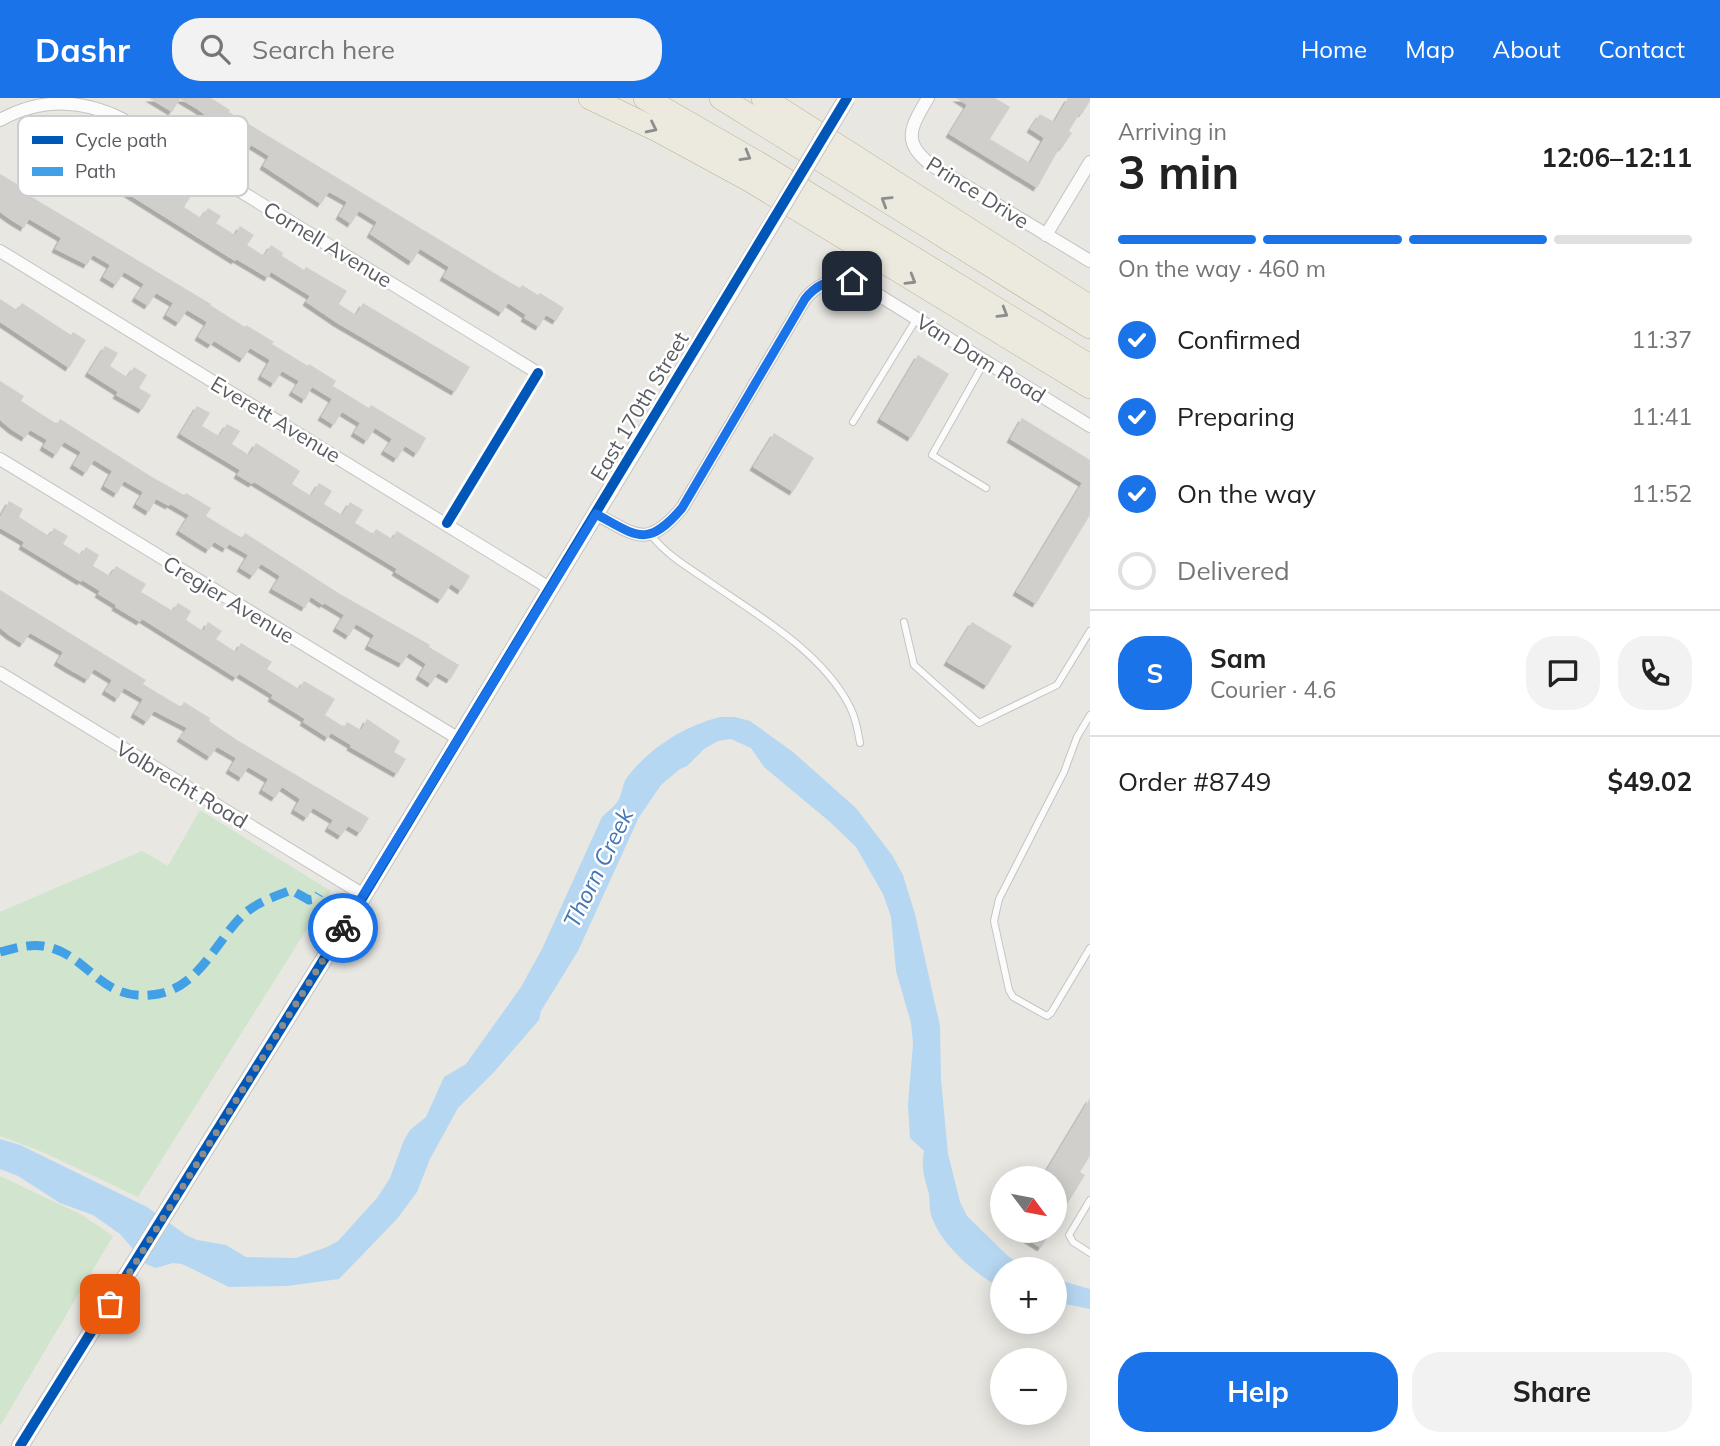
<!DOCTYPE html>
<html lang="en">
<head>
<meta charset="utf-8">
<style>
  :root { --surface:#fff; --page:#f2f2f2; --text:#222; --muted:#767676; --line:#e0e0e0; --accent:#1a73e8 }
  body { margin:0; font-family:Mulish,sans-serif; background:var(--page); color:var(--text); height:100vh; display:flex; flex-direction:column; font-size:26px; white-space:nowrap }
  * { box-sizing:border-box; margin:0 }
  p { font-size:23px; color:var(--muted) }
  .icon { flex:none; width:38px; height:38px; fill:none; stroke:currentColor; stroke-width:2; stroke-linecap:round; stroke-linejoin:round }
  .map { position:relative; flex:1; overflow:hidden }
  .side { display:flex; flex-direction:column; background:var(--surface); width:630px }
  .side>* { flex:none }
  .needle { width:46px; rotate:122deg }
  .tools { position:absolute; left:990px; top:1068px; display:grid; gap:14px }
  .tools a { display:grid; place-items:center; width:77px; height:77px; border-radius:50%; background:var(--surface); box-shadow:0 4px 18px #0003; font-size:35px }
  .pin { position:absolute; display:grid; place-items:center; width:60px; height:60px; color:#fff; margin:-30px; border-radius:14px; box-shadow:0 4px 10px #0006 }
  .courier { position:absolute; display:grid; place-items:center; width:70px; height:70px; margin:-35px; border:5px solid #1a73e8; border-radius:50%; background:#fff; color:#222; box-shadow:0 2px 9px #0007 }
  .summary em { font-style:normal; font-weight:700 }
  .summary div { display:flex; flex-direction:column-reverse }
  .summary { display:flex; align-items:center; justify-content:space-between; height:119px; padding:0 28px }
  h1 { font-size:46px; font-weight:700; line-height:52px }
  .bar { display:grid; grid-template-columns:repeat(4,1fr); gap:10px 7px; align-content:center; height:84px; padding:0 28px }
  .bar i { height:9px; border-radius:5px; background:var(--line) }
  .bar .selected { background:var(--accent) }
  .bar p { grid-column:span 4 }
  .line { display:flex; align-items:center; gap:18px; padding:0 28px; border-top:2px solid var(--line) }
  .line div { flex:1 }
  .round { display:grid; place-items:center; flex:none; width:74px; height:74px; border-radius:28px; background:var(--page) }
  ol { padding:0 28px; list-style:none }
  li { display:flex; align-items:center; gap:21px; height:77px }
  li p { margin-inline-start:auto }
  li .icon { padding:7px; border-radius:50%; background:var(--accent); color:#fff; stroke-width:4 }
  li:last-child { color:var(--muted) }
  li i { width:38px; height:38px; border:4px solid var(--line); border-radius:50% }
  .cta { display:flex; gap:14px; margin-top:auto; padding:14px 28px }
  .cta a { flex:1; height:80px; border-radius:28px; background:var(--accent); color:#fff; font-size:28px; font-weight:700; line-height:80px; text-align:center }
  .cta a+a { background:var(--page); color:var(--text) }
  header { display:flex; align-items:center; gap:42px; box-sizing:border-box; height:98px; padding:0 35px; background:var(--accent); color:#fff }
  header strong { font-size:33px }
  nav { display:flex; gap:38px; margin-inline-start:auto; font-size:24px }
  .search { width:490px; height:63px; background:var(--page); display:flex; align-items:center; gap:18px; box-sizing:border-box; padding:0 24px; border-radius:28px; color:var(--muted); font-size:26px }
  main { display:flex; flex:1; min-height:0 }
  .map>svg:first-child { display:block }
  .green { fill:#d0e4ce }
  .water { fill:#b6d7f2 }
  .building { fill:#d0cfcc; filter:url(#shadow) }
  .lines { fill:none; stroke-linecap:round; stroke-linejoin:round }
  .service-casing { stroke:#c4c4c3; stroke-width:8 }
  .minor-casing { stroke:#c4c4c3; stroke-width:14 }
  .tertiary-casing { stroke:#c4c4c3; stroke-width:18 }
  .motorway-casing { stroke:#bdb192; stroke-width:24 }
  .service { stroke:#fcfbfb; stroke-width:6 }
  .minor { stroke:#fcfbfb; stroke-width:12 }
  .tertiary { stroke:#fcfbfb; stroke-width:16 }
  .motorway { stroke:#eceadf; stroke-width:23 }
  .tertiary-bridge-casing { stroke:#c4c4c3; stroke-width:18; stroke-linecap:butt }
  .tertiary-bridge { stroke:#fcfbfb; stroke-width:16 }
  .quiet { stroke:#42a1e6; stroke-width:9; stroke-dasharray:18 9; stroke-linecap:butt }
  .cycleway-casing { stroke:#fff; stroke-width:15 }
  .cycleway { stroke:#0057b8; stroke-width:10 }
  .oneway { stroke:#8c8d8c }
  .done { stroke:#8a8c8e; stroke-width:7; stroke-dasharray:0 12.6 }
  .route { stroke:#1a73e8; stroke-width:9 }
  .labels { text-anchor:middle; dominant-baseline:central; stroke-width:5; stroke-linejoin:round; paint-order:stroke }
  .street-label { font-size:21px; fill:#585b60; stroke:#fff }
  .water-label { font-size:23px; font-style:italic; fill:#4376b2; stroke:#fff }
  .key { fill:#fff; stroke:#cdcecf; stroke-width:2 }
  .key-label { font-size:19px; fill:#585b60 }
</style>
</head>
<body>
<header>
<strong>Dashr</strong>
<div class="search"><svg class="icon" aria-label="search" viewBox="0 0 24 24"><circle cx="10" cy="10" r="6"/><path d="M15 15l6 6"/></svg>Search here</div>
<nav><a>Home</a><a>Map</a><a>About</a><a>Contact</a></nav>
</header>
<main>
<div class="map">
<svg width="1090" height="1348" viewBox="0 0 1090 1348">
  <defs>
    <filter id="shadow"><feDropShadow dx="-3.5" dy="3.5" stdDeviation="0" flood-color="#0004"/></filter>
  </defs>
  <rect width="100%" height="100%" fill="#e8e7e2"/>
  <!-- green -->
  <g class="green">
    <path d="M200,712L331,793L138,1099L43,1054L0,1038V814L142,753L168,768Z"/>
    <path d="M0,1078L80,1116L113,1138L0,1328Z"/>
  </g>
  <!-- water -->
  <g class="water">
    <path d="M720,619H735L750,623L793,654L856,710L892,757L903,777L915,816L940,928L941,981L948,1056L960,1104L967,1118L1008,1158L1026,1171H1003V1191C977,1178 940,1146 931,1117C929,1110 930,1103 929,1096C924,1079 921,1069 924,1053L910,1040L908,1007L913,945L911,925L896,873L891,819L883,796L856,749L830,724L764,669L751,650L731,641L718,643L704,651L687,668L680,671L661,687L639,719L578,853L541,913L539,922L494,974L458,1010L430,1061L417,1094L397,1121L339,1181L287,1188L229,1189L182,1166L173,1165L156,1170L146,1166L120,1136L93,1117L60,1105L18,1078L0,1071V1041L20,1047L147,1109L186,1137L197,1142L226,1147L246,1159L296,1160L327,1149L338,1143L377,1100L390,1080L404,1042L410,1032L426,1019L444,979L466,966L521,889L542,851L602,719C607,714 614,709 618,703C623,695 622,685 628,678C651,649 684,628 720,619Z"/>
    <path d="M1055,1181L1090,1191V1211L1055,1204Z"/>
  </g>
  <!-- building -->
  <g class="building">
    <path d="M149,0H211L230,12L229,14L506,182L520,190L522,187L538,197L540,195L564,210L556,223L546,217L539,229L524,220L526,217L508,205L502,215L443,179L449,169L420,151L412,164L370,136L377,124L359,113L351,126L339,118L347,104L329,94L321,106L263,68L269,58L251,47L245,58L231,50L237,39L220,29L213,40L200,32L208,19L197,11L180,1L172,14Z"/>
    <path d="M956,0H995L1010,9L990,41L1030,65L1044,40L1030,31L1040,16L1054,24L1068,0H1090V3L1082,16L1080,15L1069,33L1072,35L1062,50L1060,49L1037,90L949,36L967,7Z"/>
    <path d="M111,50L126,59L120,70L138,82L145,71L158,79L154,86L173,98L178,89L191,98L184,109L201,120L208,110L221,118L216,125L235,137L240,128L254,137L247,147L264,158L271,147L283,155L282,158L304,172L306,169L347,193L339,206L356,217L363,205L470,269L455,294L337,225L306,204L310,198L271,174L268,180L236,161L235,163L85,69L94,55L104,61Z"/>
    <path d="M0,76L22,89L20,92L211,206L210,207L245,229L246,227L274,244L272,246L308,268L309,266L336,283L333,288L369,310L371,307L426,340L417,356L405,348L397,361L384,353L392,341L375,330L367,343L354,335L360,325L342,314L334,327L321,319L332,301L312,289L305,302L292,294L299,283L282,273L274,286L261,278L270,262L250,250L243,261L214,243L211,247L198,239L207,224L187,212L179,225L166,217L173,205L156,195L148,208L135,200L144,186L124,174L116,187L103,179L110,167L93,157L87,167L55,151L61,140L29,121L24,130L11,122L0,114Z"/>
    <path d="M0,201L17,212L22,205L71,237L73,234L86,242L69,270L0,224Z"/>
    <path d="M105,248L118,255L110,268L127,279L134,269L147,277L139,290L151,297L142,312L116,297L118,294L88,275Z"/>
    <path d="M918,257L949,276L911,340L880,321Z"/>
    <path d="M0,283L24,298L21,303L57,326L60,321L152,379L184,397L186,395L211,410L206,418L242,440L245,435L340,496L430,547L429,549L459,567L450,582L438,575L431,586L419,578L426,566L409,555L402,566L368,548L374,537L356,526L349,538L336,530L344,517L324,505L323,507L311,499L305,510L272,491L280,478L261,466L253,478L240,470L248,457L229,446L226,451L214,444L209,452L196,444L179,433L189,417L170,406L169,408L156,401L149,414L136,406L143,394L124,383L117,396L104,388L112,373L94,362L86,375L73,367L81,354L64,344L56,357L43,349L47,342L30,332L25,340L12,332L0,322Z"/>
    <path d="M197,308L210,315L202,328L219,338L227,326L240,333L232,346L249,357L256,345L300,373L292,386L311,398L319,385L332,393L324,406L342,417L350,404L363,412L355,425L373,436L376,431L392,441L397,433L470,478L461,493L451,486L441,502L395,474L397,471L254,384L252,386L237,377L240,372L180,336Z"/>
    <path d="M1022,320L1090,362V417L1036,506L1016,494L1082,385L1010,341Z"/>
    <path d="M774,335L814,360L793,394L753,369Z"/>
    <path d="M9,403L23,411L19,419L49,438L54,430L68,438L63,446L81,457L86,449L99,457L93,468L110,478L116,468L146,486L141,494L173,513L178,505L191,513L186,522L203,533L208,524L222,533L216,541L236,554L241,545L272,564L267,571L299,591L304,583L335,601L325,617L344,629L347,624L361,632L367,621L400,643L394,654L406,661L397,676L350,649L351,647L331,635L328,640L303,624L305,621L271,600L273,597L239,576L236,580L142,521L140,524L115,509L116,507L98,496L100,493L82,482L81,484L22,448L24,444L0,430V419Z"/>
    <path d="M0,492L146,582L143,586L181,609L184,604L210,620L209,623L237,642L369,720L360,735L348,728L341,738L328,730L333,722L313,710L307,720L294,712L300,701L282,689L275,700L262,692L268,681L248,669L242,680L229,672L236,660L217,649L210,659L180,640L187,630L154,613L147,624L134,616L143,601L124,590L118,601L105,593L112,582L94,571L88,582L70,572L57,564L63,554L30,535L23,546L10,538L0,530Z"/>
    <path d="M972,524L1012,548L987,588L947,564Z"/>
    <path d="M1090,1000V1058L1080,1074L1085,1077L1055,1126V1080H1042Z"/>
    <path d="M1012,1132H1052L1041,1150Z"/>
  </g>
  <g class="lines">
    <defs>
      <g id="service">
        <path d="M985,263L932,357L986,390"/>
        <path d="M853,324L917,220"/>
        <path d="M651,437C666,456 684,467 705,481C754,515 822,553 850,609C856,620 858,633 860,645"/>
        <path d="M904,524L914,567L979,625L1057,587L1090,533"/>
        <path d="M1090,617L1077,639L1064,674L999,801L994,823L1009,892L1013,899L1047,918L1051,915L1090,850"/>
        <path d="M1090,1102L1069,1137L1073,1144L1090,1155"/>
      </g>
      <g id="minor">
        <path d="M928,0C910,30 901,45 933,68L1090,163"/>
        <path d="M0,22C40,0 80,0 122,21L538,275L447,425"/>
        <path d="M1046,137L1090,64"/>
        <path d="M0,153L551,491"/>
        <path d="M0,361L459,641"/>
        <path d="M596,416C637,438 647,451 682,410L805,201C824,178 848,179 872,193L1090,328"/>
        <path d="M0,575L364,797"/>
      </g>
      <path id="tertiary" d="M20,1348L364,797L756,152"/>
      <g id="motorway">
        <path d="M590,0L659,33L751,83L1090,289"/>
        <path d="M645,0L763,68L1090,268"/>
        <path d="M721,0L1090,229"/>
        <path d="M763,0L1090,209"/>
      </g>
    </defs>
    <!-- service casing -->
    <use href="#service" class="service-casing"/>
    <!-- minor casing -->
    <use href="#minor" class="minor-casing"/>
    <!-- tertiary casing -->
    <use href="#tertiary" class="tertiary-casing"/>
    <!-- motorway casing -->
    <use href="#motorway" class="motorway-casing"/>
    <!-- service -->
    <use href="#service" class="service"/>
    <!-- minor -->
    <use href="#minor" class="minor"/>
    <!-- tertiary -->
    <use href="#tertiary" class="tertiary"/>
    <!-- motorway -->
    <use href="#motorway" class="motorway"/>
    <defs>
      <path id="tertiary-bridge" d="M756,152L847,0"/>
    </defs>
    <!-- tertiary-bridge casing -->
    <use href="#tertiary-bridge" class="tertiary-bridge-casing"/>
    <!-- tertiary-bridge -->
    <use href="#tertiary-bridge" class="tertiary-bridge"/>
    <!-- quiet -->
    <path class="quiet" d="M0,854C16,850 31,845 48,849C91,859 101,906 158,896C200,888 216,843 243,817C257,804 274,799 291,792L309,802L316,801L319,796"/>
    <defs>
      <g id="cycleway">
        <path d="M447,425L538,275"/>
        <path d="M20,1348L364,797L847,0"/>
      </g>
    </defs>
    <!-- cycleway casing -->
    <use href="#cycleway" class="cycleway-casing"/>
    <!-- cycleway -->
    <use href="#cycleway" class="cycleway"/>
  </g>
  <!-- one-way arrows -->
  <defs><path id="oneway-chevron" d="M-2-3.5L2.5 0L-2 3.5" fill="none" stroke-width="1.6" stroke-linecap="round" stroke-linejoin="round" transform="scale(1.75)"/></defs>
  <g class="oneway">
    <use href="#oneway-chevron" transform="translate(652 30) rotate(26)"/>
    <use href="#oneway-chevron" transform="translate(746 58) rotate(30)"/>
    <use href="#oneway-chevron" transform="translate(886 103) rotate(-148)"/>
    <use href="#oneway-chevron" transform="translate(911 182) rotate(31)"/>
    <use href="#oneway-chevron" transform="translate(1003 215) rotate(31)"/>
  </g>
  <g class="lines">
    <!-- done -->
    <path class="done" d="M110,1206L343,830"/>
    <!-- route -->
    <path class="route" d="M343,830L596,416C637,438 647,451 682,410L805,201C817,185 833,180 852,183"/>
  </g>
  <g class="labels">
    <!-- street labels -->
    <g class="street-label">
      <text transform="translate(978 94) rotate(32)">Prince Drive</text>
      <text transform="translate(328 146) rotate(31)">Cornell Avenue</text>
      <text transform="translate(981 260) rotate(32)">Van Dam Road</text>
      <text transform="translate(639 308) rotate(-59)">East 170th Street</text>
      <text transform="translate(276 321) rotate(31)">Everett Avenue</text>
      <text transform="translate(229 501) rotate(31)">Cregier Avenue</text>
      <text transform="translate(182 686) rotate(31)">Volbrecht Road</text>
    </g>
    <!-- water labels -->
    <g class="water-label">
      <text transform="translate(598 770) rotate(-64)">Thorn Creek</text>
    </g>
  </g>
  <!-- legend -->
  <rect x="18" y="18" width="230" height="80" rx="10" class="key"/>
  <rect x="32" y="38" width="31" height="8" fill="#0057b8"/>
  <rect x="32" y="69" width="31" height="9" fill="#42a1e6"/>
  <g class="key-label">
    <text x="75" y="49">Cycle path</text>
    <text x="75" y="80">Path</text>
  </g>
</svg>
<div class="tools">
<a><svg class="needle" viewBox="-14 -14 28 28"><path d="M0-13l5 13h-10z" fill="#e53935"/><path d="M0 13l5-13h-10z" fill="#767676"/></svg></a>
<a>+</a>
<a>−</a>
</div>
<div class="pin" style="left:110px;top:1206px;background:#ea580c"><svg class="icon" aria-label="bag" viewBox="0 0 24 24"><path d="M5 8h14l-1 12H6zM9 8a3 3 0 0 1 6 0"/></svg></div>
<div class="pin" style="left:852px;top:183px;background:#1f2937"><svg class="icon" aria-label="home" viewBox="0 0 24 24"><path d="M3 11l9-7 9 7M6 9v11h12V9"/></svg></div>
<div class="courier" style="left:343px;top:830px"><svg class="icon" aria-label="bike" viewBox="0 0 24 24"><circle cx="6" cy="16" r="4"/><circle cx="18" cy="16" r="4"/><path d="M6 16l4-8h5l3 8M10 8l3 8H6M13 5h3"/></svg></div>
</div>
<section class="side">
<div class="summary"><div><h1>3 min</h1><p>Arriving in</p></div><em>12:06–12:11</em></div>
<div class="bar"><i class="selected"></i><i class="selected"></i><i class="selected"></i><i></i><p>On the way · 460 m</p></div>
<ol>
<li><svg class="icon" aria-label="check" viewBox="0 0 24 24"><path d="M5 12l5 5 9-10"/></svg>Confirmed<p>11:37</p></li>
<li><svg class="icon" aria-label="check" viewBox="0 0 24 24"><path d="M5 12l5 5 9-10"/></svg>Preparing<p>11:41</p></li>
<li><svg class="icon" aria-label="check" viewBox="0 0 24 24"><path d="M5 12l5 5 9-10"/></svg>On the way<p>11:52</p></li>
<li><i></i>Delivered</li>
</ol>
<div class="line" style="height:126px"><b class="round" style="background:var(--accent);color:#fff">S</b><div><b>Sam</b><p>Courier · 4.6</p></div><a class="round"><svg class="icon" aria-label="chat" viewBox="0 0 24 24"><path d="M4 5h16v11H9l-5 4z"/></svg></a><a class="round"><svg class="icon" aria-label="phone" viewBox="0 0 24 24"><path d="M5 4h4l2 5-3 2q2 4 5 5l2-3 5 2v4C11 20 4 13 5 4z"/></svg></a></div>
<div class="line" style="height:91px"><div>Order #8749</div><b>$49.02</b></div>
<div class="cta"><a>Help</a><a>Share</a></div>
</section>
</main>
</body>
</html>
